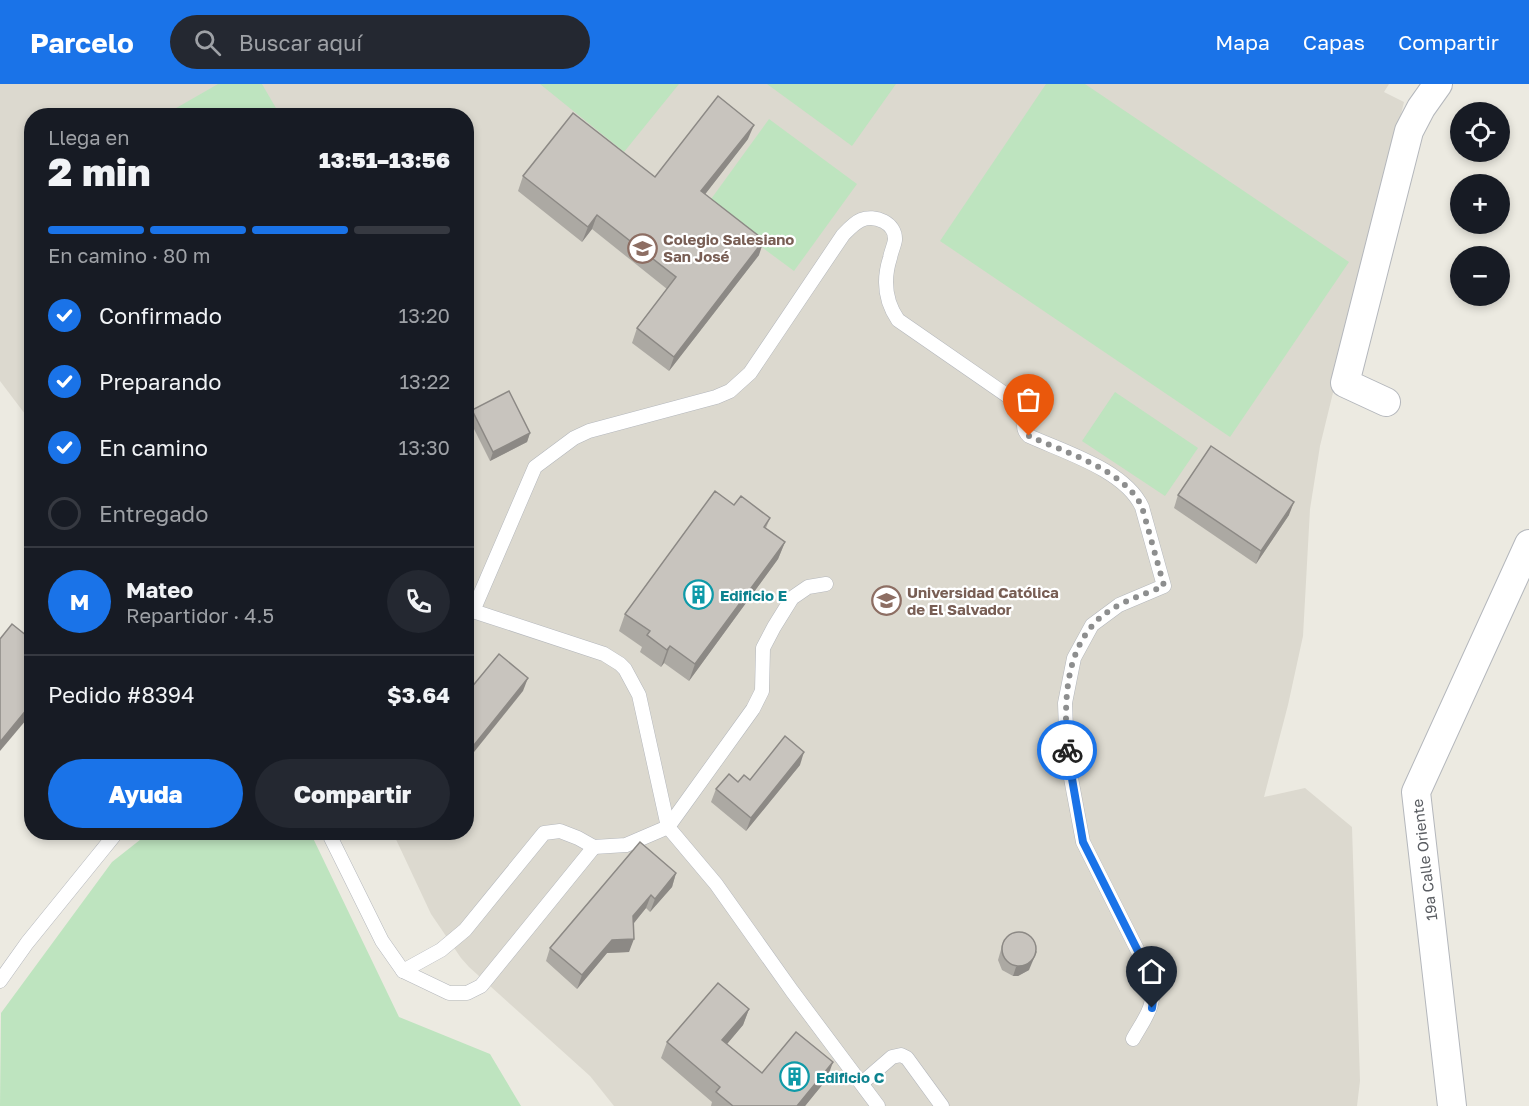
<!DOCTYPE html>
<html lang="es">
<head>
<meta charset="utf-8">
<style>
  :root { --surface:#171b24; --page:#242831; --text:#f1f3f6; --muted:#9ea1a6; --line:#363941; --accent:#1a73e8 }
  body { margin:0; font-family:"Golos Text",sans-serif; background:var(--page); color:var(--text); height:100vh; display:flex; flex-direction:column; font-size:22px; white-space:nowrap }
  * { box-sizing:border-box; margin:0 }
  p { font-size:20px; color:var(--muted) }
  .icon { flex:none; width:33px; height:33px; fill:none; stroke:currentColor; stroke-width:2; stroke-linecap:round; stroke-linejoin:round }
  .map { position:relative; flex:1; overflow:hidden }
  .sheet { position:absolute; left:24px; top:24px; width:450px; height:732px; display:flex; flex-direction:column; background:var(--surface); border-radius:24px; box-shadow:0 3px 9px #0003 }
  .sheet>* { flex:none }
  .controls { position:absolute; left:1450px; top:18px; display:grid; gap:12px }
  .controls a { display:grid; place-items:center; width:60px; height:60px; border-radius:50%; background:var(--surface); box-shadow:0 3px 9px #0003; font-size:30px }
  .pin { position:absolute; display:grid; place-items:center; width:51px; height:51px; color:#fff; margin:-62px -26px; border-radius:50% 50% 50% 0; rotate:-45deg; box-shadow:0 0 6px #0007 }
  .pin .icon { rotate:45deg }
  .courier { position:absolute; display:grid; place-items:center; width:60px; height:60px; margin:-30px; border:4px solid #1a73e8; border-radius:50%; background:#fff; color:#222; box-shadow:0 2px 8px #0007 }
  .headline em { font-style:normal; font-weight:800 }
  .headline div { display:flex; flex-direction:column-reverse }
  .headline { display:flex; align-items:center; justify-content:space-between; height:102px; padding:0 24px }
  h1 { font-size:39px; font-weight:800; line-height:45px }
  .bar { display:grid; grid-template-columns:repeat(4,1fr); gap:9px 6px; align-content:center; height:72px; padding:0 24px }
  .bar i { height:8px; border-radius:4px; background:var(--line) }
  .bar .current { background:var(--accent) }
  .bar p { grid-column:span 4 }
  .line { display:flex; align-items:center; gap:15px; padding:0 24px; border-top:2px solid var(--line) }
  .line div { flex:1 }
  .round { display:grid; place-items:center; flex:none; width:63px; height:63px; border-radius:32px; background:var(--page) }
  ol { padding:0 24px; list-style:none }
  li { display:flex; align-items:center; gap:18px; height:66px }
  li p { margin-inline-start:auto }
  li .icon { padding:6px; border-radius:50%; background:var(--accent); color:#fff; stroke-width:4 }
  li:last-child { color:var(--muted) }
  li i { width:33px; height:33px; border:3px solid var(--line); border-radius:50% }
  .cta { display:flex; gap:12px; margin-top:auto; padding:12px 24px }
  .cta a { flex:1; height:69px; border-radius:36px; background:var(--accent); color:#fff; font-size:24px; font-weight:800; line-height:69px; text-align:center }
  .cta a+a { background:var(--page); color:var(--text) }
  header { display:flex; align-items:center; gap:36px; box-sizing:border-box; height:84px; padding:0 30px; background:var(--accent); color:#fff }
  header strong { font-size:28px }
  nav { display:flex; gap:33px; margin-inline-start:auto; font-size:21px }
  .search { width:420px; height:54px; background:var(--page); display:flex; align-items:center; gap:15px; box-sizing:border-box; padding:0 21px; border-radius:33px; color:var(--muted); font-size:22px }
  .map>svg:first-child { display:block }
  .education { fill:#dcd9cf }
  .green { fill:#bee4bf }
  .lines { fill:none; stroke-linecap:round; stroke-linejoin:round }
  .lane-casing { stroke:#b4b7bc; stroke-width:15 }
  .street-casing { stroke:#b4b7bc; stroke-width:30 }
  .lane { stroke:#fff; stroke-width:14 }
  .street { stroke:#fff; stroke-width:28 }
  .wall { fill:#aca9a3 }
  .shaded-wall { fill:#8c8985 }
  .building { fill:#c8c4be; stroke:#8c8985; stroke-width:1.5 }
  .done { stroke:#8d8e8e; stroke-width:6; stroke-dasharray:0 10.8 }
  .route { stroke:#1a73e8; stroke-width:8 }
  .labels { text-anchor:middle; dominant-baseline:central; stroke-width:4.5; stroke-linejoin:round; paint-order:stroke }
  .education-label { font-size:15px; font-weight:bold; fill:#785e54; stroke:#fff; text-anchor:start }
  .culture-label { font-size:15px; font-weight:bold; fill:#0d838f; stroke:#fff; text-anchor:start }
  .street-label { font-size:15px; fill:#5a5d62; stroke:#fff }
</style>
</head>
<body>
<header>
<strong>Parcelo</strong>
<div class="search"><svg class="icon" aria-label="search" viewBox="0 0 24 24"><circle cx="10" cy="10" r="6"/><path d="M15 15l6 6"/></svg>Buscar aquí</div>
<nav><a>Mapa</a><a>Capas</a><a>Compartir</a></nav>
</header>
<div class="map">
<svg width="1529" height="1022" viewBox="0 0 1529 1022">
  <rect width="100%" height="100%" fill="#eceae1"/>
  <!-- education -->
  <path class="education" d="M0,0H1389L1384,8L1404,18L1320,362L1310,425L1303,552L1288,621L1264,713L1305,704L1352,743L1360,997L1357,1022H614L590,992L469,883L461,874L431,830L393,749L466,748V32H32L31,338L0,297Z"/>
  <!-- green -->
  <g class="green">
    <path d="M218,0H262L280,31H164Z"/>
    <path d="M540,0H679L624,68Z"/>
    <path d="M767,0H896L852,62Z"/>
    <path d="M1046,0H1085L1349,178L1230,353L940,157Z"/>
    <path d="M769,35L857,100L794,187L706,122Z"/>
    <path d="M1115,308L1198,364L1165,412L1082,357Z"/>
    <path d="M150,748H305L312,752L399,933L490,970L521,1022H0L1,929L112,778Z"/>
  </g>
  <g class="lines">
    <defs>
      <g id="lane">
        <path d="M328,748L382,857L403,887L449,909H467L481,902L594,763"/>
        <path d="M403,887L441,866L465,846L544,749L560,747L578,754L594,763L626,761L668,743L753,625L762,607L763,564L774,543L792,514L808,503L826,500"/>
        <path d="M0,897L27,859L117,748"/>
        <path d="M862,999L892,973L901,971L907,974L942,1022"/>
        <path d="M878,1022L792,907L716,800L668,743L639,611L625,585L620,580L604,570L473,527L535,383L574,354L589,347L716,313L730,307L750,289L843,151C848,146 854,139 861,136C875,130 896,139 895,156C894,162 891,168 890,174C883,196 885,217 898,236L1031,328C1025,337 1020,343 1029,352C1064,368 1125,386 1142,423L1164,502L1119,521L1092,541L1074,574L1065,619L1067,673L1083,758L1151,893C1157,921 1146,932 1133,955"/>
      </g>
      <g id="street">
        <path d="M1386,318L1345,299L1409,47L1421,24L1438,0"/>
        <path d="M1452,1022L1416,708L1529,460"/>
      </g>
    </defs>
    <!-- lane casing -->
    <use href="#lane" class="lane-casing"/>
    <!-- street casing -->
    <use href="#street" class="street-casing"/>
    <!-- lane -->
    <use href="#lane" class="lane"/>
    <!-- street -->
    <use href="#street" class="street"/>
  </g>
  <!-- wall -->
  <g class="wall">
    <path d="M748,55L705,110L759,171L669,287L632,259L637,244L667,205L592,145L582,158L518,107L523,92L655,93Z"/>
    <path d="M472,326L530,349L527,358L490,377L469,335Z"/>
    <path d="M1178,411L1289,431L1256,480L1174,424Z"/>
    <path d="M734,421L770,434L766,444L785,458L778,475L689,597L664,579L661,583L640,568L642,563L619,547L625,530Z"/>
    <path d="M800,681L746,747L711,718L716,705L738,698L750,696Z"/>
    <path d="M676,789L672,803L650,828L646,824L634,839L629,868L607,869L577,905L546,877L550,864Z"/>
    <path d="M1004,855L1029,886L1018,892H1013L1002,886L998,876Z"/>
    <path d="M749,925L743,941L727,960L762,989L827,995L805,1022H711L712,1018L661,974L667,958Z"/>
  </g>
  <!-- shaded-wall -->
  <g class="shaded-wall">
    <path d="M754,41L748,55L696,122L701,107Z"/>
    <path d="M597,131L592,145L582,158L588,143Z"/>
    <path d="M764,156L759,171L669,287L674,273Z"/>
    <path d="M530,349L527,358L490,377L493,368Z"/>
    <path d="M1294,418L1289,431L1256,480L1261,467Z"/>
    <path d="M785,458L778,475L689,597L695,580Z"/>
    <path d="M670,562L664,579L661,583L667,566Z"/>
    <path d="M528,594L523,607L466,678V671Z"/>
    <path d="M32,619V629L0,667V658Z"/>
    <path d="M804,668L800,681L746,747L751,734Z"/>
    <path d="M676,789L672,803L650,828L655,815Z"/>
    <path d="M651,811L646,824L629,845L633,832Z"/>
    <path d="M634,855L629,868L607,869L577,905L582,891L612,856Z"/>
    <path d="M1037,867L1029,886L1018,892H1013L1016,883Z"/>
    <path d="M749,925L743,941L716,973L722,956Z"/>
    <path d="M833,978L827,995L805,1022H797Z"/>
  </g>
  <!-- building -->
  <g class="building">
    <path d="M718,12L754,41L701,107L764,156L674,273L637,244L676,193L597,131L588,143L523,92L573,29L655,93Z"/>
    <path d="M509,307L530,349L493,368L472,326Z"/>
    <path d="M1211,362L1294,418L1261,467L1178,411Z"/>
    <path d="M715,407L734,421L741,412L770,434L764,443L785,458L695,580L670,562L667,566L647,551L650,547L625,530Z"/>
    <path d="M12,540L32,556V619L0,658V555Z"/>
    <path d="M499,570L528,594L466,671V610Z"/>
    <path d="M785,652L804,668L751,734L716,705L729,690L738,698L744,691L750,696Z"/>
    <path d="M640,758L676,789L655,815L651,811L633,832L634,855L612,856L582,891L550,864Z"/>
    <circle cx="1019" cy="865" r="17"/>
    <path d="M718,899L749,925L722,956L762,989L796,948L833,978L797,1022H733L716,1008L720,1003L667,958Z"/>
  </g>
  <g class="lines">
    <!-- done -->
    <path class="done" d="M1029,352C1064,368 1125,386 1142,423L1164,502C1140,512 1109,521 1092,542C1063,576 1065,625 1067,666"/>
    <!-- route -->
    <path class="route" d="M1067,666L1083,758L1151,893L1154,908L1152,924"/>
  </g>
  <!-- icons -->
  <defs>
    <symbol id="school-ring" viewBox="-11 -11 22 22"><circle r="9.5" fill="#fff" stroke="#8d6e63" stroke-width="1.5"/><path d="M0-5L7-2L0 1L-7-2ZM-4 1L0 2.5L4 1V4Q0 6-4 4Z" fill="#8d6e63"/></symbol>
    <symbol id="building-ring" viewBox="-11 -11 22 22"><circle r="9.5" fill="#fff" stroke="#0f9aa8" stroke-width="1.5"/><path d="M-4-6H4V6H1V3H-1V6H-4ZM-2.5-4.3h1.7v1.8h-1.7ZM.8-4.3h1.7v1.8H.8ZM-2.5-1h1.7V.8h-1.7ZM.8-1h1.7V.8H.8Z" fill="#0f9aa8"/></symbol>
    <symbol id="university-ring" viewBox="-11 -11 22 22"><circle r="9.5" fill="#fff" stroke="#8d6e63" stroke-width="1.5"/><path d="M0-5L7-2L0 1L-7-2ZM-4 1L0 2.5L4 1V4Q0 6-4 4Z" fill="#8d6e63"/></symbol>
  </defs>
  <g fill-rule="evenodd">
    <use href="#school-ring" x="626" y="148" width="33" height="33"/>
    <use href="#building-ring" x="682" y="494" width="33" height="33"/>
    <use href="#university-ring" x="870" y="500" width="33" height="33"/>
    <use href="#building-ring" x="778" y="976" width="33" height="33"/>
  </g>
  <g class="labels">
    <!-- education labels -->
    <g class="education-label">
      <text x="663" y="155">Colegio Salesiano<tspan x="663" dy="17">San José</tspan></text>
      <text x="907" y="508">Universidad Católica<tspan x="907" dy="17">de El Salvador</tspan></text>
    </g>
    <!-- culture labels -->
    <g class="culture-label">
      <text x="720" y="511">Edificio E</text>
      <text x="816" y="993">Edificio C</text>
    </g>
    <!-- street labels -->
    <g class="street-label">
      <text transform="translate(1424 776) rotate(-97)">19a Calle Oriente</text>
    </g>
  </g>
</svg>
<div class="controls">
<a><svg class="icon" aria-label="locate" viewBox="0 0 24 24"><circle cx="12" cy="12" r="6"/><path d="M12 2v4M12 18v4M2 12h4M18 12h4"/></svg></a>
<a>+</a>
<a>−</a>
</div>
<div class="pin" style="left:1029px;top:352px;background:#ea580c"><svg class="icon" aria-label="bag" viewBox="0 0 24 24"><path d="M5 8h14l-1 12H6zM9 8a3 3 0 0 1 6 0"/></svg></div>
<div class="pin" style="left:1152px;top:924px;background:#1f2937"><svg class="icon" aria-label="home" viewBox="0 0 24 24"><path d="M3 11l9-7 9 7M6 9v11h12V9"/></svg></div>
<div class="courier" style="left:1067px;top:666px"><svg class="icon" aria-label="bike" viewBox="0 0 24 24"><circle cx="6" cy="16" r="4"/><circle cx="18" cy="16" r="4"/><path d="M6 16l4-8h5l3 8M10 8l3 8H6M13 5h3"/></svg></div>
<section class="sheet">
<div class="headline"><div><h1>2 min</h1><p>Llega en</p></div><em>13:51–13:56</em></div>
<div class="bar"><i class="current"></i><i class="current"></i><i class="current"></i><i></i><p>En camino · 80 m</p></div>
<ol>
<li><svg class="icon" aria-label="check" viewBox="0 0 24 24"><path d="M5 12l5 5 9-10"/></svg>Confirmado<p>13:20</p></li>
<li><svg class="icon" aria-label="check" viewBox="0 0 24 24"><path d="M5 12l5 5 9-10"/></svg>Preparando<p>13:22</p></li>
<li><svg class="icon" aria-label="check" viewBox="0 0 24 24"><path d="M5 12l5 5 9-10"/></svg>En camino<p>13:30</p></li>
<li><i></i>Entregado</li>
</ol>
<div class="line" style="height:108px"><b class="round" style="background:var(--accent);color:#fff">M</b><div><b>Mateo</b><p>Repartidor · 4.5</p></div><a class="round"><svg class="icon" aria-label="phone" viewBox="0 0 24 24"><path d="M5 4h4l2 5-3 2q2 4 5 5l2-3 5 2v4C11 20 4 13 5 4z"/></svg></a></div>
<div class="line" style="height:78px"><div>Pedido #8394</div><b>$3.64</b></div>
<div class="cta"><a>Ayuda</a><a>Compartir</a></div>
</section>
</div>
</body>
</html>
